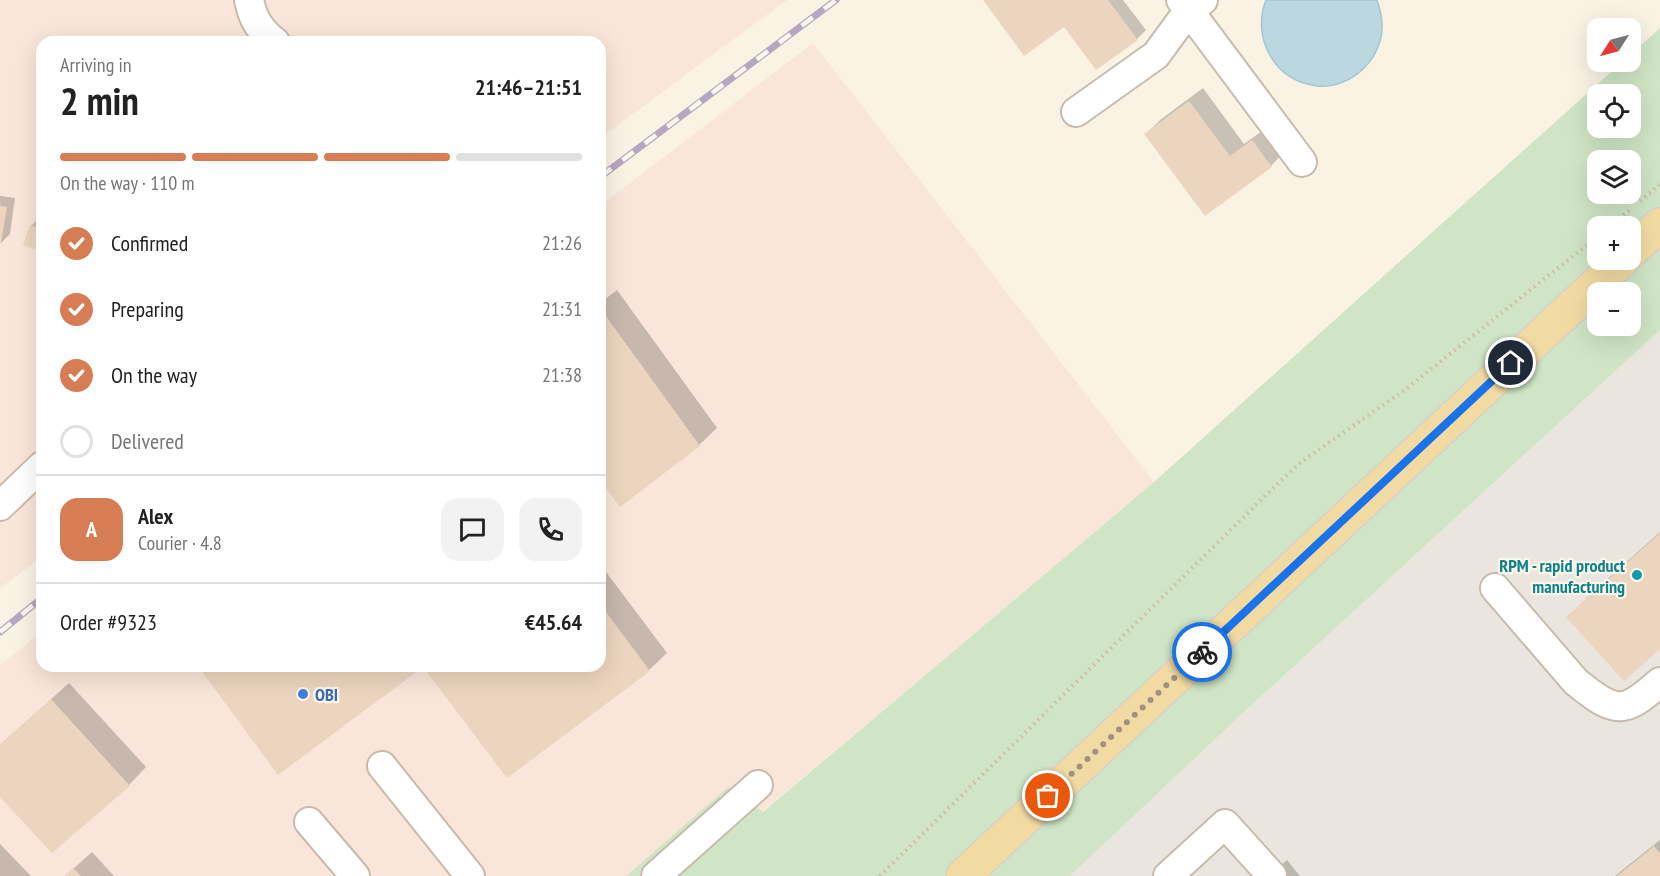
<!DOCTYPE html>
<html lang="en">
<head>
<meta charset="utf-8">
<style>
  :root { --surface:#fff; --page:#f2f2f2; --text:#222; --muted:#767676; --line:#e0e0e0; --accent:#d77d56 }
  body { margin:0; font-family:"PT Sans Narrow",sans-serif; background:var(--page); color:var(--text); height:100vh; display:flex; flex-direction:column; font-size:22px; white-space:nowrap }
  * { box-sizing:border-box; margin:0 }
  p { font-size:20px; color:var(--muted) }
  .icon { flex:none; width:33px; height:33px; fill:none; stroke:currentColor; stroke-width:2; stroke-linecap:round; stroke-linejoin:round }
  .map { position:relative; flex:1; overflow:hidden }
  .side { position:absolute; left:36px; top:36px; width:570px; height:636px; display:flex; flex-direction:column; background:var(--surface); border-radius:18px; box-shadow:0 6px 24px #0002 }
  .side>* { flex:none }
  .needle { width:39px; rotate:234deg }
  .controls { position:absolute; left:1587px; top:18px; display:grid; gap:12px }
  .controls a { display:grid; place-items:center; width:54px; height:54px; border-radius:12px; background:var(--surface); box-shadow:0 6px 24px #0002; font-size:30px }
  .pin { position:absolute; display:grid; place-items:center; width:51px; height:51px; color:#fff; margin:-26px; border:3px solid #fff; border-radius:50%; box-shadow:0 2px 6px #0007 }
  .courier { position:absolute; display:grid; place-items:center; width:60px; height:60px; margin:-30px; border:4px solid #1a73e8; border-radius:50%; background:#fff; color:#222; box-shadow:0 2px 8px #0007 }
  .headline em { font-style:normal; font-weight:800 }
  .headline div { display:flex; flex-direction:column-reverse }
  .headline { display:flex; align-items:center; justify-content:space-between; height:102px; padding:0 24px }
  h1 { font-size:39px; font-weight:800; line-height:45px }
  .bar { display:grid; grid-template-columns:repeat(4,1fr); gap:9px 6px; align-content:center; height:72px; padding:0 24px }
  .bar i { height:8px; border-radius:4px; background:var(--line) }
  .bar .on { background:var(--accent) }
  .bar p { grid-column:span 4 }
  .line { display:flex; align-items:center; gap:15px; padding:0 24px; border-top:2px solid var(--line) }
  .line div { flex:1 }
  .round { display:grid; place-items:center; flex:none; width:63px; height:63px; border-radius:18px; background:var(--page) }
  ol { padding:0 24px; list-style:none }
  li { display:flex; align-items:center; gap:18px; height:66px }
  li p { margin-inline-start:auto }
  li .icon { padding:6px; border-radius:50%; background:var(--accent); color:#fff; stroke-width:4 }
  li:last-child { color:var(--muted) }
  li i { width:33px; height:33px; border:3px solid var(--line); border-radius:50% }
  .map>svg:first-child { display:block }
  .commercial { fill:#f9e5d9 }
  .industrial { fill:#eae5de }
  .green { fill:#cfe5c5; fill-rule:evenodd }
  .water { fill:#bbd8e1; stroke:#a3c6d2; stroke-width:1.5 }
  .shadow { fill:#0003 }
  .building { fill:#ecd5bf }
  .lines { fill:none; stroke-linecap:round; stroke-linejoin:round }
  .minor-casing { stroke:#c9bbac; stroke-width:32 }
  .major-casing { stroke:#d7d1cd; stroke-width:36 }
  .path { stroke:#d1b8a2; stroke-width:4; stroke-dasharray:1.5 4.5; stroke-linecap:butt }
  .minor { stroke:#fff; stroke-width:28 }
  .major { stroke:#f2dba3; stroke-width:33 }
  .rail-casing { stroke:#b7a5c2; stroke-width:7 }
  .rail { stroke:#fdf7ea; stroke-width:4.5; stroke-dasharray:14; stroke-linecap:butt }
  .done { stroke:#a09182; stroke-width:6; stroke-dasharray:0 10.8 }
  .route { stroke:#1a73e8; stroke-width:8 }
  .culture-dot { fill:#0f9aa8; stroke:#fdf7ea; stroke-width:2 }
  .shop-dot { fill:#3f7fe0; stroke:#fdf7ea; stroke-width:2 }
  .labels { text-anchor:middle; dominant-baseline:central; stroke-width:4.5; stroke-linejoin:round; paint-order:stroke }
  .culture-label { font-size:18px; font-weight:bold; fill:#0d838f; stroke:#fdf7ea; text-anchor:end }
  .shop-label { font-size:18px; font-weight:bold; fill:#366cbe; stroke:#fdf7ea; text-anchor:start }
</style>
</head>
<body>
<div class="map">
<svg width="1660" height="876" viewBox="0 0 1660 876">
  <rect width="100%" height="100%" fill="#faf3e4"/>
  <!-- commercial -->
  <g class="commercial">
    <path d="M0,0H787L600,138V42H42V557L0,588Z"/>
    <path d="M813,43L1154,482L762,812L728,787L626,876H0V665L42,632V666H600V206Z"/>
  </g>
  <!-- industrial -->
  <path class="industrial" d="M1660,330V876H1070L1244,712Z"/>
  <!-- green -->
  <path class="green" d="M1660,28V330L1244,712L1070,876H626L728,787L763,812L1154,482L1622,62H1630L1631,54ZM1598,94H1630V128H1598ZM1598,160H1630V194H1598ZM1598,226H1630V260H1598ZM1598,292H1630V326H1598Z"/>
  <!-- water -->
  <path class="water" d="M1266,0H1377C1379,7 1382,15 1382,23C1384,58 1352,89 1317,86C1275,82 1251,38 1266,0Z"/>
  <!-- shadow -->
  <g class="shadow">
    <path d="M985,0H1123L1146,30L1137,39L1065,25Z"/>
    <path d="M1203,88L1244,144L1266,128L1284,152L1271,166L1205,214L1146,134L1160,120Z"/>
    <path d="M0,196L15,198L10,234L1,243Z"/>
    <path d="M42,215V251L31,226Z"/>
    <path d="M617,290L717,428L699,445L620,505L600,477V303Z"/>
    <path d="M1660,532V647L1568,617L1592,593Z"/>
    <path d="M600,564L667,653L649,670L507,776L424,666H600Z"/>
    <path d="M69,683L146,767L129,785L52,851L0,795V745Z"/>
    <path d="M1660,840V876H1615Z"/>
    <path d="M0,844L31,876H0Z"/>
    <path d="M92,852L114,876H65Z"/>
    <path d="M1287,860L1300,876H1269Z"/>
  </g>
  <!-- building -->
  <g class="building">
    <path d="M983,0H1108L1138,40L1096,70L1064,27L1024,56Z"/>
    <path d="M1189,101L1230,156L1252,140L1272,167L1205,216L1144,134Z"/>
    <path d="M0,206L7,207L1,243H0Z"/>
    <path d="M30,225L42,229V252L23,245Z"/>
    <path d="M600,308L700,446L620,507L600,480Z"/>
    <path d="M1660,533V649L1624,681L1566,617Z"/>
    <path d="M600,604L650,671L507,778L423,667L278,775L198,666H600Z"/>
    <path d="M51,699L130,786L52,853L0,797V745Z"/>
    <path d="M1654,846L1660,853V876H1617Z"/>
    <path d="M73,868L81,876H65Z"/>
  </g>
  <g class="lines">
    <defs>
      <g id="minor">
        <path d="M249,0C253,20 260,30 275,42"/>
        <path d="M1181,0L1302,162"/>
        <path d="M1076,112L1156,55L1189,10L1203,0"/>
        <path d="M0,506L42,466"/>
        <path d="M1495,588L1576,682C1588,691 1607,709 1623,706C1637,704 1650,690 1660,682"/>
        <path d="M382,766L470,876"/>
        <path d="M309,822L355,876"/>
        <path d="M656,876L758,785"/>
        <path d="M1168,876L1225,824L1272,876"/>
      </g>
      <g id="major">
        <path d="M1630,252L1660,225"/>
        <path d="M963,876L1622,260"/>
      </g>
    </defs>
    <!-- minor casing -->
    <use href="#minor" class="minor-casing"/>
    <!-- major casing -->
    <use href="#major" class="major-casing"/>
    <!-- path -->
    <g class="path">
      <path d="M1640,201L1660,184"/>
      <path d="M1609,226L1630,210"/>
      <path d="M880,876L1271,490L1301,462L1406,389L1598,236"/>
    </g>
    <!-- minor -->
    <use href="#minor" class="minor"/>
    <!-- major -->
    <use href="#major" class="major"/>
    <defs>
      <g id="rail">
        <path d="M600,177L836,0"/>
        <path d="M0,632L42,598"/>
      </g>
    </defs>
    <!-- rail casing -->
    <use href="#rail" class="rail-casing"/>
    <!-- rail -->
    <use href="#rail" class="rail"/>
  </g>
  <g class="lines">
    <!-- done -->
    <path class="done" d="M1048,796L1202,652"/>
    <!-- route -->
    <path class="route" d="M1202,652L1511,363"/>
  </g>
  <!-- markers -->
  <circle class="culture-dot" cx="1637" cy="575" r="6"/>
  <circle class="shop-dot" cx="303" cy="694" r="6"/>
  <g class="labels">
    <!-- culture labels -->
    <g class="culture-label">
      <text x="1625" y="565">RPM - rapid product<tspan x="1625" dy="21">manufacturing</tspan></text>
    </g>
    <!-- shop labels -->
    <g class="shop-label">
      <text x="315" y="694">OBI</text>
    </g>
  </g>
</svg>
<div class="controls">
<a><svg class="needle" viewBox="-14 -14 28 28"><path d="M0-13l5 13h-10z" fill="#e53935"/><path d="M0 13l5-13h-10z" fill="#767676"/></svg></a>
<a><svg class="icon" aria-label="locate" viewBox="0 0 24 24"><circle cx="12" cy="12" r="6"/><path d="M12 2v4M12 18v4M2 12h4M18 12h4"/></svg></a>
<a><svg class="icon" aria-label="layers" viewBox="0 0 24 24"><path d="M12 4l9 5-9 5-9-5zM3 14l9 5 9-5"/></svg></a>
<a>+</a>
<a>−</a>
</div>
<div class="pin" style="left:1048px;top:796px;background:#ea580c"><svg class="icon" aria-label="bag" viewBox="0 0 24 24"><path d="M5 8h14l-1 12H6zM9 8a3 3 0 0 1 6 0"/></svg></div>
<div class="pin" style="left:1511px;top:363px;background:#1f2937"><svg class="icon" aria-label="home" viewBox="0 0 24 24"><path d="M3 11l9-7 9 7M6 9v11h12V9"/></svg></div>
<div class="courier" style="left:1202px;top:652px"><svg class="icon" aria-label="bike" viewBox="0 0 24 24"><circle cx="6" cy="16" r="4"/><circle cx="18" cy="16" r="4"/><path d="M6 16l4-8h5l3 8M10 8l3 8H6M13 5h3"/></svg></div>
<section class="side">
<div class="headline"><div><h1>2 min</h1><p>Arriving in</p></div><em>21:46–21:51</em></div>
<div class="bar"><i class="on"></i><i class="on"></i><i class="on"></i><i></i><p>On the way · 110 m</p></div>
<ol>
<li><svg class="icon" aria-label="check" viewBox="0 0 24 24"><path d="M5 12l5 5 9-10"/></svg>Confirmed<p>21:26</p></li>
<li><svg class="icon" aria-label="check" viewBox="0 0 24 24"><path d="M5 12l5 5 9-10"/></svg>Preparing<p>21:31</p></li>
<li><svg class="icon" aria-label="check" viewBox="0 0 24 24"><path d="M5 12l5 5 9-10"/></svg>On the way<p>21:38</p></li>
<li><i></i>Delivered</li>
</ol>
<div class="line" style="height:108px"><b class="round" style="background:var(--accent);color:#fff">A</b><div><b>Alex</b><p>Courier · 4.8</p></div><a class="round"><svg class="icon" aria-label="chat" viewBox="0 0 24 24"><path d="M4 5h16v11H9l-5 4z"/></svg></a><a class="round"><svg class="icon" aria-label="phone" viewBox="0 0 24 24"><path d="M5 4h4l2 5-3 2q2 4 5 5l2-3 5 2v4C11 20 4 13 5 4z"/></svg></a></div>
<div class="line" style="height:78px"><div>Order #9323</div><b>€45.64</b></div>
</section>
</div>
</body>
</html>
